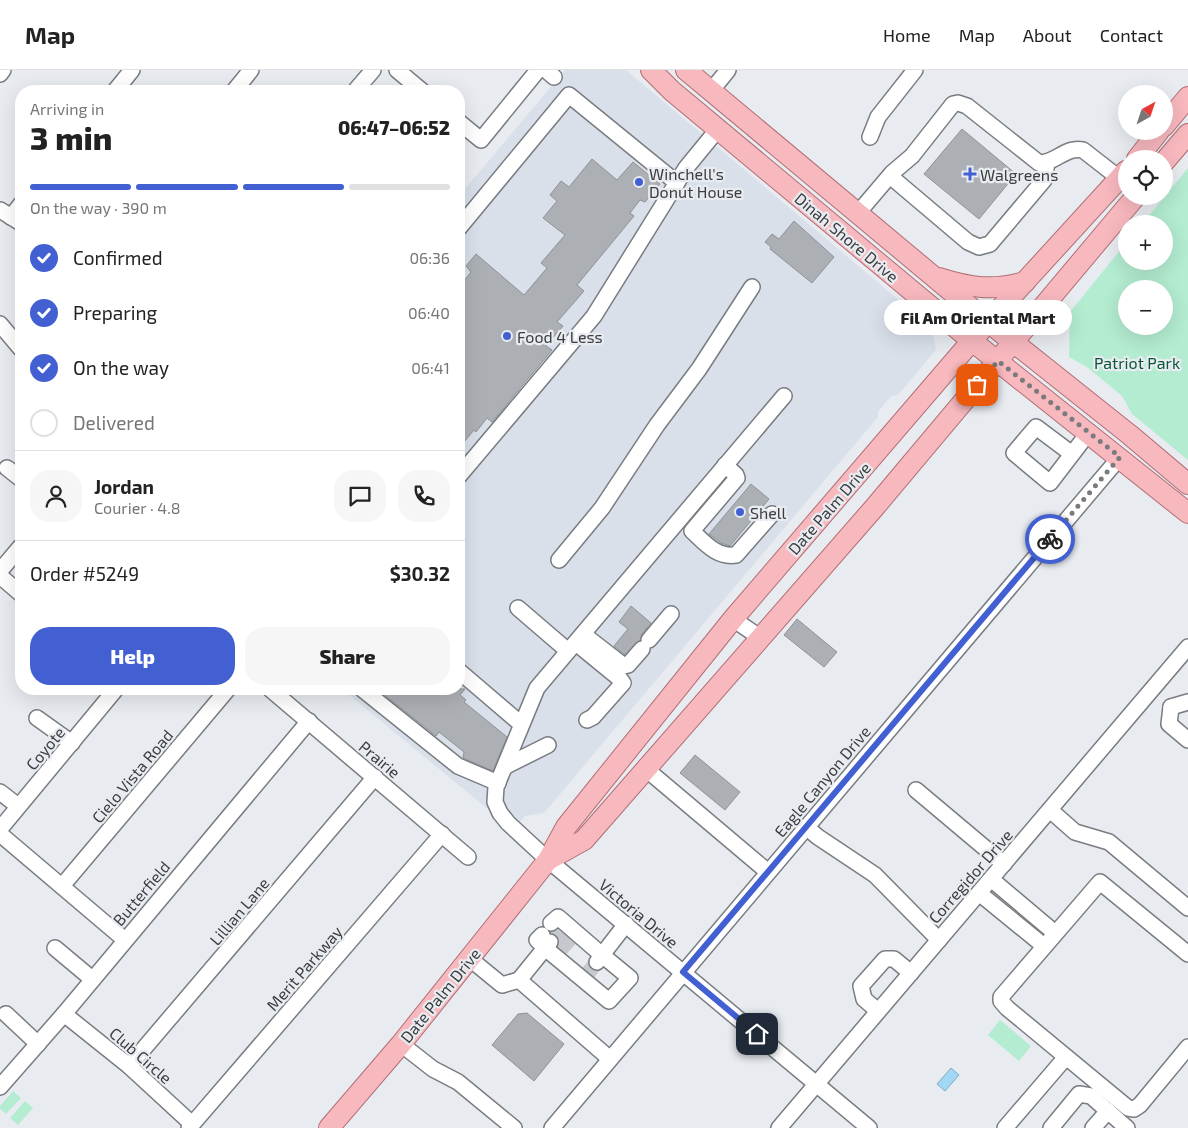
<!DOCTYPE html>
<html lang="en">
<head>
<meta charset="utf-8">
<style>
  :root { --surface:#fff; --page:#f6f6f6; --text:#222; --muted:#767676; --line:#e0e0e0; --accent:#4360d3 }
  body { margin:0; font-family:"Exo 2",sans-serif; background:var(--page); color:var(--text); height:100vh; display:flex; flex-direction:column; font-size:19px; white-space:nowrap }
  * { box-sizing:border-box; margin:0 }
  p { font-size:16px; color:var(--muted) }
  .icon { flex:none; width:28px; height:28px; fill:none; stroke:currentColor; stroke-width:2; stroke-linecap:round; stroke-linejoin:round }
  .map { position:relative; flex:1; overflow:hidden }
  .side { position:absolute; left:15px; top:15px; width:450px; height:610px; display:flex; flex-direction:column; background:var(--surface); border-radius:20px; box-shadow:0 5px 20px #0002 }
  .side>* { flex:none }
  .needle { width:32px; rotate:40deg }
  .buttons { position:absolute; left:1118px; top:15px; display:grid; gap:10px }
  .buttons a { display:grid; place-items:center; width:55px; height:55px; border-radius:50%; background:var(--surface); box-shadow:0 5px 20px #0002; font-size:25px }
  .pin { position:absolute; display:grid; place-items:center; width:42px; height:42px; color:#fff; margin:-21px; border-radius:10px; box-shadow:0 2px 8px #0006 }
  .courier { position:absolute; display:grid; place-items:center; width:50px; height:50px; margin:-25px; border:4px solid #4360d3; border-radius:50%; background:#fff; color:#222; box-shadow:0 1px 6px #0007 }
  .bubble { position:absolute; height:35px; border-radius:18px; background:var(--surface); box-shadow:0 5px 20px #0002; font-size:16px; font-weight:800; line-height:35px; text-align:center }
  .headline em { font-style:normal; font-weight:800 }
  .headline div { display:flex; flex-direction:column-reverse }
  .headline { display:flex; align-items:center; justify-content:space-between; height:85px; padding:0 15px }
  h1 { font-size:32px; font-weight:800; line-height:38px }
  .bar { display:grid; grid-template-columns:repeat(4,1fr); gap:8px 5px; align-content:center; height:60px; padding:0 15px }
  .bar i { height:6px; border-radius:4px; background:var(--line) }
  .bar .selected { background:var(--accent) }
  .bar p { grid-column:span 4 }
  .line { display:flex; align-items:center; gap:12px; padding:0 15px; border-top:1px solid var(--line) }
  .line div { flex:1 }
  .round { display:grid; place-items:center; flex:none; width:52px; height:52px; border-radius:20px; background:var(--page) }
  ol { padding:0 15px; list-style:none }
  li { display:flex; align-items:center; gap:15px; height:55px }
  li p { margin-inline-start:auto }
  li .icon { padding:5px; border-radius:50%; background:var(--accent); color:#fff; stroke-width:4 }
  li:last-child { color:var(--muted) }
  li i { width:28px; height:28px; border:2px solid var(--line); border-radius:50% }
  .button { display:flex; gap:10px; margin-top:auto; padding:10px 15px }
  .button a { flex:1; height:58px; border-radius:20px; background:var(--accent); color:#fff; font-size:20px; font-weight:800; line-height:58px; text-align:center }
  .button a+a { background:var(--page); color:var(--text) }
  header { display:flex; align-items:center; gap:30px; box-sizing:border-box; height:70px; padding:0 25px; background:var(--surface); border-bottom:1px solid var(--line) }
  header strong { font-size:24px }
  nav { display:flex; gap:28px; margin-inline-start:auto; font-size:18px }
  .map>svg:first-child { display:block }
  .built { fill:#d9e0ea }
  .green { fill:#b3ecd0; fill-rule:evenodd }
  .water { fill:#a0d8f5; stroke:#82a9be }
  .building { fill:#acafb4; stroke:#8f9297 }
  .lines { fill:none; stroke-linecap:round; stroke-linejoin:round }
  .minor-tunnel { stroke:#c5c9cd; stroke-width:15; stroke-dasharray:15 8; stroke-linecap:butt }
  .minor-casing { stroke:#797c80; stroke-width:18 }
  .major-casing { stroke:#b16e75; stroke-width:22 }
  .minor { stroke:#fff; stroke-width:15 }
  .major { stroke:#f7b8be; stroke-width:20 }
  .done { stroke:#787a7d; stroke-width:5; stroke-dasharray:0 9 }
  .route { stroke:#4360d3; stroke-width:6 }
  .poi-dot { fill:#4360d3; stroke:#e8ecf1; stroke-width:2 }
  .labels { text-anchor:middle; dominant-baseline:central; stroke-width:4.5; stroke-linejoin:round; paint-order:stroke }
  .poi-label { font-size:16px; fill:#3b3c3e; stroke:#e8ecf1; text-anchor:start }
  .street-label { font-size:16px; fill:#3b3c3e; stroke:#e8ecf1 }
  .park-label { font-size:16px; fill:#0c543a; stroke:#e8ecf1 }
</style>
</head>
<body>
<header>
<strong>Map</strong>
<nav><a>Home</a><a>Map</a><a>About</a><a>Contact</a></nav>
</header>
<div class="map">
<svg width="1188" height="1058" viewBox="0 0 1188 1058">
  <rect width="100%" height="100%" fill="#e8ecf1"/>
  <!-- built -->
  <path class="built" d="M565,0H626L932,258L936,280L898,325L891,326L878,342V347L544,743L525,746L509,764L500,755L489,740L342,619H459V126Z"/>
  <!-- green -->
  <g class="green">
    <path d="M1188,98V390L1132,344L1122,326L1087,297L1069,287L1070,242L1126,173V191H1164V154H1142ZM1126,219H1164V256H1126Z"/>
    <path d="M1000,950L1031,976L1019,991L988,965Z"/>
    <path d="M13,1021L21,1028L6,1044L0,1039V1036Z"/>
    <path d="M25,1031L33,1038L18,1055L10,1048Z"/>
  </g>
  <!-- water -->
  <path class="water" d="M951,998L959,1005L945,1021L937,1014Z"/>
  <!-- building -->
  <g class="building">
    <path d="M962,59L1016,104L979,149L924,104Z"/>
    <path d="M592,89L617,110L633,92L660,114L645,132L640,130L630,143L634,146L577,215L584,221L557,252L563,256L546,276L552,280L492,352L487,348L476,362L474,360L459,378V217L471,202L466,196L476,184L524,225L547,198L541,193L565,165L543,148L557,131L550,125L561,111L569,117Z"/>
    <path d="M794,151L834,187L812,213L770,179L771,177L765,172L772,164L779,169Z"/>
    <path d="M751,414L769,429L730,476L721,473L709,464Z"/>
    <path d="M631,536L651,553L642,564L640,570L625,585L614,576L628,559L619,552Z"/>
    <path d="M797,549L837,582L824,597L784,565Z"/>
    <path d="M377,619H465L460,625L466,630L464,632L507,667L493,701L463,688L464,682L439,662L436,666Z"/>
    <path d="M695,685L740,722L725,740L680,703Z"/>
    <path d="M527,943L564,974L534,1011L492,975L518,944Z"/>
  </g>
  <g class="lines">
    <!-- minor-tunnel -->
    <g class="minor-tunnel">
      <path d="M550,872L560,860"/>
      <path d="M560,880L570,869"/>
      <path d="M588,903L597,892"/>
    </g>
    <defs>
      <g id="minor">
        <path d="M397,0L422,21"/>
        <path d="M546,0L554,7"/>
        <path d="M0,4L3,0"/>
        <path d="M115,21L132,0"/>
        <path d="M234,21L251,0"/>
        <path d="M355,21L373,0"/>
        <path d="M711,21L728,0"/>
        <path d="M459,52L481,70L538,0"/>
        <path d="M870,67L878,47L915,0"/>
        <path d="M890,106L968,172L979,177L990,174L995,168L1044,110L1047,93"/>
        <path d="M0,140L21,153"/>
        <path d="M858,143L892,103L912,86L953,34L958,33L967,36L1039,93C1056,93 1066,76 1083,80L1119,108"/>
        <path d="M11,147L21,134"/>
        <path d="M459,158L569,25L677,113"/>
        <path d="M0,254L21,279"/>
        <path d="M784,326L537,618L496,717L495,732L500,743L508,753L548,790L869,1058"/>
        <path d="M1072,384L1036,357L1014,383L1050,413L1089,362"/>
        <path d="M725,395L736,405L737,408L692,461C705,473 717,488 736,485L772,444"/>
        <path d="M7,398L21,409"/>
        <path d="M459,406L594,246L686,98L718,59"/>
        <path d="M559,490L602,438L657,355L699,299L752,217"/>
        <path d="M0,501L21,476"/>
        <path d="M0,506L21,524"/>
        <path d="M518,538L568,581"/>
        <path d="M733,549L761,568"/>
        <path d="M583,564L624,596L628,595L642,579"/>
        <path d="M649,570L671,544"/>
        <path d="M576,573L620,609L623,613L593,647L587,650"/>
        <path d="M459,601L521,654"/>
        <path d="M270,619L468,787"/>
        <path d="M362,619L458,696L498,713"/>
        <path d="M1171,637L1169,654L1188,670"/>
        <path d="M1171,637L1188,632"/>
        <path d="M37,648L72,673"/>
        <path d="M506,696L548,675"/>
        <path d="M646,699L768,802"/>
        <path d="M916,720L1004,794"/>
        <path d="M0,722L18,736"/>
        <path d="M1050,740L1075,762L1109,772L1188,838"/>
        <path d="M806,757L818,767L875,805L939,870"/>
        <path d="M0,759L116,619"/>
        <path d="M0,764L125,870"/>
        <path d="M991,809L1055,863"/>
        <path d="M62,816L228,619"/>
        <path d="M979,823L1044,876"/>
        <path d="M551,853L558,847L602,885L597,892"/>
        <path d="M542,865L537,870L545,878L550,872"/>
        <path d="M55,878L92,909"/>
        <path d="M1188,884L1100,812L1001,927V931L1007,938L1128,1038L1134,1039L1140,1035L1188,977"/>
        <path d="M469,888L502,915L519,910L610,989"/>
        <path d="M519,910L545,878L609,931L630,908L602,885L626,854"/>
        <path d="M878,941L864,929L861,916L885,889H894L911,903"/>
        <path d="M6,944L38,974"/>
        <path d="M64,944L129,996L192,1054"/>
        <path d="M401,974L433,999L458,1012L514,1058"/>
        <path d="M129,996L375,707"/>
        <path d="M0,1017L64,944L309,651"/>
        <path d="M189,1058L442,764"/>
        <path d="M552,1058L1120,387"/>
        <path d="M779,1058L1188,577"/>
        <path d="M1005,1058L1066,987"/>
        <path d="M1051,1058L1079,1024L1091,1026L1127,1058"/>
        <path d="M1093,1058L1108,1041"/>
      </g>
      <g id="major">
        <path d="M651,0L672,21L972,271L1188,443"/>
        <path d="M686,0L988,252L1130,365L1188,414"/>
        <path d="M1164,56L1188,27"/>
        <path d="M1137,89L1159,61"/>
        <path d="M1164,92L1188,64"/>
        <path d="M939,208C971,218 992,221 1025,212"/>
        <path d="M548,790L584,770L874,438L1136,126"/>
        <path d="M329,1058L401,974L548,790L566,757L733,549L988,252L1126,101"/>
      </g>
    </defs>
    <!-- minor casing -->
    <use href="#minor" class="minor-casing"/>
    <!-- major casing -->
    <use href="#major" class="major-casing"/>
    <!-- minor -->
    <use href="#minor" class="minor"/>
    <!-- major -->
    <use href="#major" class="major"/>
  </g>
  <g class="lines">
    <!-- done -->
    <path class="done" d="M977,315L998,291L1120,387L1050,469"/>
    <!-- route -->
    <path class="route" d="M757,964L683,902L1050,469"/>
  </g>
  <!-- markers -->
  <g class="poi-dot">
    <path d="M967.5 96.5h5v5h5v5h-5v5h-5v-5h-5v-5h5z"/>
    <circle cx="639" cy="112" r="5"/>
    <circle cx="507" cy="266" r="5"/>
    <circle cx="740" cy="442" r="5"/>
  </g>
  <g class="labels">
    <!-- poi labels -->
    <g class="poi-label">
      <text x="649" y="103">Winchell's<tspan x="649" dy="18">Donut House</tspan></text>
      <text x="980" y="104">Walgreens</text>
      <text x="517" y="266">Food 4 Less</text>
      <text x="750" y="442">Shell</text>
    </g>
    <!-- street labels -->
    <g class="street-label">
      <text transform="translate(847 167) rotate(40)">Dinah Shore Drive</text>
      <text transform="translate(829 438) rotate(-49)">Date Palm Drive</text>
      <text transform="translate(45 678) rotate(-50)">Coyote</text>
      <text transform="translate(380 689) rotate(40)">Prairie</text>
      <text transform="translate(132 706) rotate(-50)">Cielo Vista Road</text>
      <text transform="translate(822 711) rotate(-50)">Eagle Canyon Drive</text>
      <text transform="translate(970 806) rotate(-49)">Corregidor Drive</text>
      <text transform="translate(141 823) rotate(-50)">Butterfield</text>
      <text transform="translate(239 841) rotate(-50)">Lillian Lane</text>
      <text transform="translate(639 843) rotate(40)">Victoria Drive</text>
      <text transform="translate(304 898) rotate(-49)">Merit Parkway</text>
      <text transform="translate(440 925) rotate(-51)">Date Palm Drive</text>
      <text transform="translate(141 985) rotate(41)">Club Circle</text>
    </g>
    <!-- park labels -->
    <g class="park-label">
      <text x="1137" y="292">Patriot Park</text>
    </g>
  </g>
</svg>
<div class="buttons">
<a><svg class="needle" viewBox="-14 -14 28 28"><path d="M0-13l5 13h-10z" fill="#e53935"/><path d="M0 13l5-13h-10z" fill="#767676"/></svg></a>
<a><svg class="icon" aria-label="locate" viewBox="0 0 24 24"><circle cx="12" cy="12" r="6"/><path d="M12 2v4M12 18v4M2 12h4M18 12h4"/></svg></a>
<a>+</a>
<a>−</a>
</div>
<div class="pin" style="left:977px;top:315px;background:#ea580c"><svg class="icon" aria-label="bag" viewBox="0 0 24 24"><path d="M5 8h14l-1 12H6zM9 8a3 3 0 0 1 6 0"/></svg></div>
<div class="pin" style="left:757px;top:964px;background:#1f2937"><svg class="icon" aria-label="home" viewBox="0 0 24 24"><path d="M3 11l9-7 9 7M6 9v11h12V9"/></svg></div>
<div class="courier" style="left:1050px;top:469px"><svg class="icon" aria-label="bike" viewBox="0 0 24 24"><circle cx="6" cy="16" r="4"/><circle cx="18" cy="16" r="4"/><path d="M6 16l4-8h5l3 8M10 8l3 8H6M13 5h3"/></svg></div>
<div class="bubble" style="left:884px;top:230px;width:188px">Fil Am Oriental Mart</div>
<section class="side">
<div class="headline"><div><h1>3 min</h1><p>Arriving in</p></div><em>06:47–06:52</em></div>
<div class="bar"><i class="selected"></i><i class="selected"></i><i class="selected"></i><i></i><p>On the way · 390 m</p></div>
<ol>
<li><svg class="icon" aria-label="check" viewBox="0 0 24 24"><path d="M5 12l5 5 9-10"/></svg>Confirmed<p>06:36</p></li>
<li><svg class="icon" aria-label="check" viewBox="0 0 24 24"><path d="M5 12l5 5 9-10"/></svg>Preparing<p>06:40</p></li>
<li><svg class="icon" aria-label="check" viewBox="0 0 24 24"><path d="M5 12l5 5 9-10"/></svg>On the way<p>06:41</p></li>
<li><i></i>Delivered</li>
</ol>
<div class="line" style="height:90px"><a class="round"><svg class="icon" aria-label="person" viewBox="0 0 24 24"><circle cx="12" cy="8" r="4"/><path d="M4 21q1-7 8-7t8 7"/></svg></a><div><b>Jordan</b><p>Courier · 4.8</p></div><a class="round"><svg class="icon" aria-label="chat" viewBox="0 0 24 24"><path d="M4 5h16v11H9l-5 4z"/></svg></a><a class="round"><svg class="icon" aria-label="phone" viewBox="0 0 24 24"><path d="M5 4h4l2 5-3 2q2 4 5 5l2-3 5 2v4C11 20 4 13 5 4z"/></svg></a></div>
<div class="line" style="height:65px"><div>Order #5249</div><b>$30.32</b></div>
<div class="button"><a>Help</a><a>Share</a></div>
</section>
</div>
</body>
</html>
